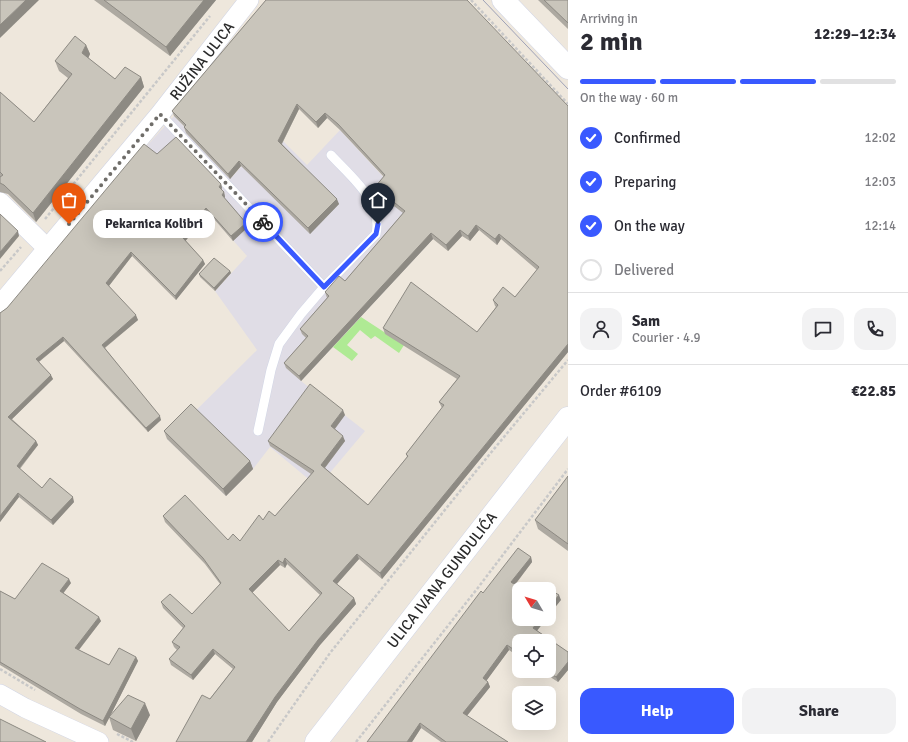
<!DOCTYPE html>
<html lang="en">
<head>
<meta charset="utf-8">
<style>
  :root { --surface:#fff; --page:#f2f2f3; --text:#2b2b33; --muted:#7c7c81; --line:#e1e1e2; --accent:#3959ff }
  body { margin:0; font-family:Signika,sans-serif; background:var(--page); color:var(--text); height:100vh; display:flex; flex-direction:column; font-size:15px; white-space:nowrap }
  * { box-sizing:border-box; margin:0 }
  p { font-size:13px; color:var(--muted) }
  .icon { flex:none; width:22px; height:22px; fill:none; stroke:currentColor; stroke-width:2; stroke-linecap:round; stroke-linejoin:round }
  .map { position:relative; flex:1; overflow:hidden }
  .drawer { display:flex; flex-direction:column; background:var(--surface); width:340px }
  .drawer>* { flex:none }
  .needle { width:26px; rotate:308deg }
  .buttons { position:absolute; left:512px; top:582px; display:grid; gap:8px }
  .buttons a { display:grid; place-items:center; width:44px; height:44px; border-radius:8px; background:var(--surface); box-shadow:0 4px 16px #0002; font-size:20px }
  .pin { position:absolute; display:grid; place-items:center; width:34px; height:34px; color:#fff; margin:-41px -17px; border-radius:50% 50% 50% 0; rotate:-45deg; box-shadow:0 0 4px #0007 }
  .pin .icon { rotate:45deg }
  .courier { position:absolute; display:grid; place-items:center; width:40px; height:40px; margin:-20px; border:3px solid #3959ff; border-radius:50%; background:#fff; color:#222; box-shadow:0 1px 5px #0007 }
  .bubble { position:absolute; height:28px; border-radius:12px; background:var(--surface); box-shadow:0 4px 16px #0002; font-size:13px; font-weight:800; line-height:28px; text-align:center }
  .summary em { font-style:normal; font-weight:800 }
  .summary div { display:flex; flex-direction:column-reverse }
  .summary { display:flex; align-items:center; justify-content:space-between; height:68px; padding:0 12px }
  h1 { font-size:26px; font-weight:800; line-height:30px }
  .bar { display:grid; grid-template-columns:repeat(4,1fr); gap:6px 4px; align-content:center; height:48px; padding:0 12px }
  .bar i { height:5px; border-radius:3px; background:var(--line) }
  .bar .on { background:var(--accent) }
  .bar p { grid-column:span 4 }
  .line { display:flex; align-items:center; gap:10px; padding:0 12px; border-top:1px solid var(--line) }
  .line div { flex:1 }
  .round { display:grid; place-items:center; flex:none; width:42px; height:42px; border-radius:12px; background:var(--page) }
  ol { padding:0 12px; list-style:none }
  li { display:flex; align-items:center; gap:12px; height:44px }
  li p { margin-inline-start:auto }
  li .icon { padding:4px; border-radius:50%; background:var(--accent); color:#fff; stroke-width:4 }
  li:last-child { color:var(--muted) }
  li i { width:22px; height:22px; border:2px solid var(--line); border-radius:50% }
  .action { display:flex; gap:8px; margin-top:auto; padding:8px 12px }
  .action a { flex:1; height:46px; border-radius:12px; background:var(--accent); color:#fff; font-size:16px; font-weight:800; line-height:46px; text-align:center }
  .action a+a { background:var(--page); color:var(--text) }
  main { display:flex; flex:1; min-height:0 }
  .map>svg:first-child { display:block }
  .industrial { fill:#e0dde6 }
  .green { fill:#afea94 }
  .lines { fill:none; stroke-linecap:round; stroke-linejoin:round }
  .service-casing { stroke:#d1d5e5; stroke-width:10 }
  .minor-casing { stroke:#d1d5e5; stroke-width:20 }
  .tertiary-casing { stroke:#d1d5e5; stroke-width:23 }
  .secondary-casing { stroke:#d1d5e5; stroke-width:23 }
  .path { stroke:#c8c8c8; stroke-width:2.5; stroke-dasharray:3 2; stroke-linecap:butt }
  .service { stroke:#fff; stroke-width:9 }
  .minor { stroke:#fff; stroke-width:19 }
  .tertiary { stroke:#fff; stroke-width:22 }
  .secondary { stroke:#fff; stroke-width:22 }
  .tram { stroke:#9ea1b7; stroke-width:1 }
  .wall { fill:#ada9a1; fill-rule:evenodd }
  .shaded-wall { fill:#8d8a83 }
  .building { fill:#c9c5bb; stroke:#8d8a83; fill-rule:evenodd }
  .done { stroke:#6f6d69; stroke-width:4; stroke-dasharray:0 7.2 }
  .route { stroke:#3959ff; stroke-width:5 }
  .labels { text-anchor:middle; dominant-baseline:central; stroke-width:3; stroke-linejoin:round; paint-order:stroke }
  .street-label { font-size:15px; fill:#2b2b2b; stroke:#fff }
</style>
</head>
<body>
<main>
<div class="map">
<svg width="568" height="742" viewBox="0 0 568 742">
  <rect width="100%" height="100%" fill="#eee7dc"/>
  <!-- industrial -->
  <path class="industrial" d="M174,116L232,177L263,142L273,152L283,141L307,165L340,130L387,181L407,216L433,239L301,381L365,431L318,487L270,447L253,469L226,496L167,439L257,350L215,291L247,256L208,212L145,148Z"/>
  <!-- green -->
  <path class="green" d="M361,317L404,345L399,353L375,336L371,339L360,330L347,345L358,354L352,361L333,347Z"/>
  <g class="lines">
    <defs>
      <g id="service">
        <path d="M160,114L324,287"/>
        <path d="M258,431L271,370L279,344L301,314L324,287L376,234C383,201 351,177 331,155"/>
      </g>
      <g id="minor">
        <path d="M0,202L48,249"/>
        <path d="M0,305L160,114L249,0"/>
        <path d="M0,694L25,708L99,742"/>
      </g>
      <path id="tertiary" d="M503,0L568,68"/>
      <path id="secondary" d="M316,742L568,418"/>
    </defs>
    <!-- service casing -->
    <use href="#service" class="service-casing"/>
    <!-- minor casing -->
    <use href="#minor" class="minor-casing"/>
    <!-- tertiary casing -->
    <use href="#tertiary" class="tertiary-casing"/>
    <!-- secondary casing -->
    <use href="#secondary" class="secondary-casing"/>
    <!-- path -->
    <g class="path">
      <path d="M471,0L568,104"/>
      <path d="M45,219L210,16"/>
      <path d="M0,271L21,247"/>
      <path d="M0,669L35,690"/>
      <path d="M117,734L133,742"/>
      <path d="M268,742L330,653L489,455L568,360"/>
      <path d="M356,742L477,589L568,469"/>
    </g>
    <!-- service -->
    <use href="#service" class="service"/>
    <!-- minor -->
    <use href="#minor" class="minor"/>
    <!-- tertiary -->
    <use href="#tertiary" class="tertiary"/>
    <!-- secondary -->
    <use href="#secondary" class="secondary"/>
    <!-- tram -->
    <path class="tram" d="M483,0L568,89"/>
  </g>
  <!-- wall -->
  <g class="wall">
    <path d="M94,0H216L170,56Z"/>
    <path d="M266,0L568,106V352L382,579L359,559L337,584L354,598L356,604L320,645L277,702L252,742H176L233,669L215,654L193,680L171,665L169,659L177,650L174,647L172,642L183,628L163,608L161,602L192,614L220,584L205,564L165,522L163,516L228,540L240,541L263,520L275,516L311,474L270,446L268,441L345,415L335,429L345,441L325,468L368,505L407,457L406,454L442,408L439,402L457,379L385,334L383,328L477,332L496,307L495,306L493,300L515,297L537,270L501,239L497,245L479,230L470,241L462,236L448,251L433,239L301,381L286,368L284,363L306,338L302,334L300,329L327,298L325,292L345,281L403,213L377,193L375,187L384,177L340,130L327,118L318,128L299,109L282,144L339,204L310,234L241,166L230,179L186,133L184,127H185L174,116L172,111ZM287,564L320,595L289,631L252,593L280,565L285,568Z"/>
    <path d="M538,0H568V29Z"/>
    <path d="M86,45L90,54L88,58L115,79L141,77L144,87L36,222L8,194L0,192V92L34,122L68,78L59,71L55,61Z"/>
    <path d="M157,154L221,184L222,188L221,190L224,192L225,197L224,198L246,223L248,227L233,241L208,212L185,241L203,260L205,264L176,300L132,256L109,286L138,320L105,348L161,420L148,432L64,341L39,362L53,379L12,419L36,441L38,445L20,469L42,488L74,502L53,525L19,497L0,522V313L7,308Z"/>
    <path d="M230,271L231,273L215,291L200,277L199,274Z"/>
    <path d="M164,431L250,461L253,469L226,496L167,439Z"/>
    <path d="M568,476V551L538,529L535,520Z"/>
    <path d="M531,557L532,562L515,585L519,619H546L537,631L568,652V670L558,682L541,671H549L519,641V657L509,650L486,681L488,682L490,687L467,716L508,742H441L421,728L412,742H367L483,593Z"/>
    <path d="M71,583L63,593L101,621L79,650L109,665L136,657L138,661L105,726L81,714L0,665V591L15,599Z"/>
    <path d="M150,715L136,741L113,730L109,717Z"/>
  </g>
  <!-- shaded-wall -->
  <g class="shaded-wall">
    <path d="M26,0H39L0,38V25Z"/>
    <path d="M204,0H216L170,56L166,47Z"/>
    <path d="M86,45L90,54L86,63L82,53Z"/>
    <path d="M141,77L144,87L36,222L33,213Z"/>
    <path d="M297,104L299,109L280,147L278,141Z"/>
    <path d="M325,113L327,118L318,128L316,122Z"/>
    <path d="M239,161L241,166L230,179L228,174Z"/>
    <path d="M221,184L222,188L220,191L219,187Z"/>
    <path d="M224,192L225,197L223,199L222,195Z"/>
    <path d="M337,199L339,204L310,234L308,228Z"/>
    <path d="M206,208L208,212L184,243L183,238Z"/>
    <path d="M246,223L248,227L233,241L231,236Z"/>
    <path d="M476,225L479,230L470,241L468,236Z"/>
    <path d="M460,230L462,236L448,251L446,245Z"/>
    <path d="M18,231L19,236L0,259V252Z"/>
    <path d="M431,233L433,239L301,381L299,376Z"/>
    <path d="M499,234L501,239L497,245L495,239Z"/>
    <path d="M131,252L132,256L108,287L106,283Z"/>
    <path d="M203,260L205,264L176,300L175,296Z"/>
    <path d="M230,271L231,273L215,291L214,288Z"/>
    <path d="M136,315L138,320L103,349L102,345Z"/>
    <path d="M63,337L64,341L37,363L36,359Z"/>
    <path d="M568,344V352L382,579L380,573Z"/>
    <path d="M51,375L53,379L10,421L8,417Z"/>
    <path d="M343,410L345,415L333,431L331,426Z"/>
    <path d="M160,416L161,420L148,432L146,428Z"/>
    <path d="M343,436L345,441L323,470L321,465Z"/>
    <path d="M36,441L38,445L18,470L17,466Z"/>
    <path d="M250,461L253,469L226,496L223,489Z"/>
    <path d="M18,493L19,497L0,522V516Z"/>
    <path d="M73,497L74,502L53,525L51,520Z"/>
    <path d="M357,554L359,559L335,586L333,581Z"/>
    <path d="M531,557L532,562L513,587L511,582Z"/>
    <path d="M285,558L287,564L285,568L283,563Z"/>
    <path d="M278,560L280,565L251,594L249,589Z"/>
    <path d="M69,579L71,583L62,595L60,591Z"/>
    <path d="M559,595L561,600L549,615V607Z"/>
    <path d="M354,598L356,604L320,645L277,702L252,742H246L275,697L318,640Z"/>
    <path d="M99,617L101,621L77,652L75,648Z"/>
    <path d="M540,619H546L535,633L533,628Z"/>
    <path d="M507,645L509,650L484,684L483,678Z"/>
    <path d="M213,649L215,654L193,680L191,675Z"/>
    <path d="M136,657L138,661L105,726L103,721Z"/>
    <path d="M568,662V670L558,682L556,677Z"/>
    <path d="M488,682L490,687L465,718L463,713Z"/>
    <path d="M145,703L150,715L136,741L131,729Z"/>
    <path d="M420,723L421,728L412,742H407Z"/>
  </g>
  <!-- building -->
  <g class="building">
    <path d="M0,0H26L0,25Z"/>
    <path d="M104,0H204L166,47Z"/>
    <path d="M266,0H467L568,106V344L380,573L357,554L333,581L354,598L318,640L275,697L246,742H176L202,695L210,699L235,667L213,649L191,675L169,659L180,647L172,642L185,626L161,602L170,594L192,614L221,583L203,558L163,516L185,495L228,540L233,534L240,541L259,515L263,520L269,511L275,516L314,471L268,441L310,384L343,410L331,426L343,436L321,465L368,505L408,456L406,454L444,405L439,402L460,376L383,328L411,282L477,332L498,305L493,300L503,287L515,297L539,267L499,234L495,239L476,225L468,236L460,230L446,245L431,233L299,376L284,363L308,336L300,329L329,296L325,292L339,276L345,281L405,211L375,187L385,175L338,124L325,113L316,122L297,104L278,141L337,199L308,228L239,161L228,174L184,127L186,125L172,111ZM285,558L322,593L289,631L249,589L278,560L283,563Z"/>
    <path d="M544,0H568V23Z"/>
    <path d="M75,36L86,45L82,53L115,79L125,67L141,77L33,213L4,185L0,183V177L3,175L0,172V92L34,122L72,74L55,61Z"/>
    <path d="M176,137L221,184L219,187L224,192L222,195L246,223L231,236L206,208L183,238L203,260L175,296L131,252L106,283L136,315L102,345L160,416L146,428L63,337L36,359L51,375L8,417L36,441L17,466L42,488L50,478L73,497L51,520L18,493L0,516V313L7,308L144,144L157,154Z"/>
    <path d="M0,214L18,231L0,252Z"/>
    <path d="M214,258L230,271L214,288L199,274Z"/>
    <path d="M191,404L250,461L223,489L164,431Z"/>
    <path d="M568,476V544L535,520Z"/>
    <path d="M518,548L531,557L511,582L521,589H519V619H540L533,628L568,652V662L556,677L546,671H549V641H519V653L507,645L483,678L488,682L463,713L508,742H446L420,723L407,742H367L481,591L483,593Z"/>
    <path d="M42,563L69,579L60,591L99,617L75,648L109,665L119,648L136,657L103,721L80,709L0,662V591L15,599Z"/>
    <path d="M549,589L559,595L549,607Z"/>
    <path d="M128,695L145,703L131,729L109,717Z"/>
    <path d="M0,719L46,742H0Z"/>
  </g>
  <g class="lines">
    <!-- done -->
    <path class="done" d="M69,224L160,114L263,222"/>
    <!-- route -->
    <path class="route" d="M263,222L324,287L376,234L378,224"/>
  </g>
  <g class="labels">
    <!-- street labels -->
    <g class="street-label">
      <text transform="translate(202 61) rotate(-52)">RUŽINA ULICA</text>
      <text transform="translate(442 580) rotate(-52)">ULICA IVANA GUNDULIĆA</text>
    </g>
  </g>
</svg>
<div class="buttons">
<a><svg class="needle" viewBox="-14 -14 28 28"><path d="M0-13l5 13h-10z" fill="#e53935"/><path d="M0 13l5-13h-10z" fill="#7c7c81"/></svg></a>
<a><svg class="icon" aria-label="locate" viewBox="0 0 24 24"><circle cx="12" cy="12" r="6"/><path d="M12 2v4M12 18v4M2 12h4M18 12h4"/></svg></a>
<a><svg class="icon" aria-label="layers" viewBox="0 0 24 24"><path d="M12 4l9 5-9 5-9-5zM3 14l9 5 9-5"/></svg></a>
</div>
<div class="pin" style="left:69px;top:224px;background:#ea580c"><svg class="icon" aria-label="bag" viewBox="0 0 24 24"><path d="M5 8h14l-1 12H6zM9 8a3 3 0 0 1 6 0"/></svg></div>
<div class="pin" style="left:378px;top:224px;background:#1f2937"><svg class="icon" aria-label="home" viewBox="0 0 24 24"><path d="M3 11l9-7 9 7M6 9v11h12V9"/></svg></div>
<div class="courier" style="left:263px;top:222px"><svg class="icon" aria-label="bike" viewBox="0 0 24 24"><circle cx="6" cy="16" r="4"/><circle cx="18" cy="16" r="4"/><path d="M6 16l4-8h5l3 8M10 8l3 8H6M13 5h3"/></svg></div>
<div class="bubble" style="left:93px;top:210px;width:122px">Pekarnica Kolibri</div>
</div>
<section class="drawer">
<div class="summary"><div><h1>2 min</h1><p>Arriving in</p></div><em>12:29–12:34</em></div>
<div class="bar"><i class="on"></i><i class="on"></i><i class="on"></i><i></i><p>On the way · 60 m</p></div>
<ol>
<li><svg class="icon" aria-label="check" viewBox="0 0 24 24"><path d="M5 12l5 5 9-10"/></svg>Confirmed<p>12:02</p></li>
<li><svg class="icon" aria-label="check" viewBox="0 0 24 24"><path d="M5 12l5 5 9-10"/></svg>Preparing<p>12:03</p></li>
<li><svg class="icon" aria-label="check" viewBox="0 0 24 24"><path d="M5 12l5 5 9-10"/></svg>On the way<p>12:14</p></li>
<li><i></i>Delivered</li>
</ol>
<div class="line" style="height:72px"><a class="round"><svg class="icon" aria-label="person" viewBox="0 0 24 24"><circle cx="12" cy="8" r="4"/><path d="M4 21q1-7 8-7t8 7"/></svg></a><div><b>Sam</b><p>Courier · 4.9</p></div><a class="round"><svg class="icon" aria-label="chat" viewBox="0 0 24 24"><path d="M4 5h16v11H9l-5 4z"/></svg></a><a class="round"><svg class="icon" aria-label="phone" viewBox="0 0 24 24"><path d="M5 4h4l2 5-3 2q2 4 5 5l2-3 5 2v4C11 20 4 13 5 4z"/></svg></a></div>
<div class="line" style="height:52px"><div>Order #6109</div><b>€22.85</b></div>
<div class="action"><a>Help</a><a>Share</a></div>
</section>
</main>
</body>
</html>
